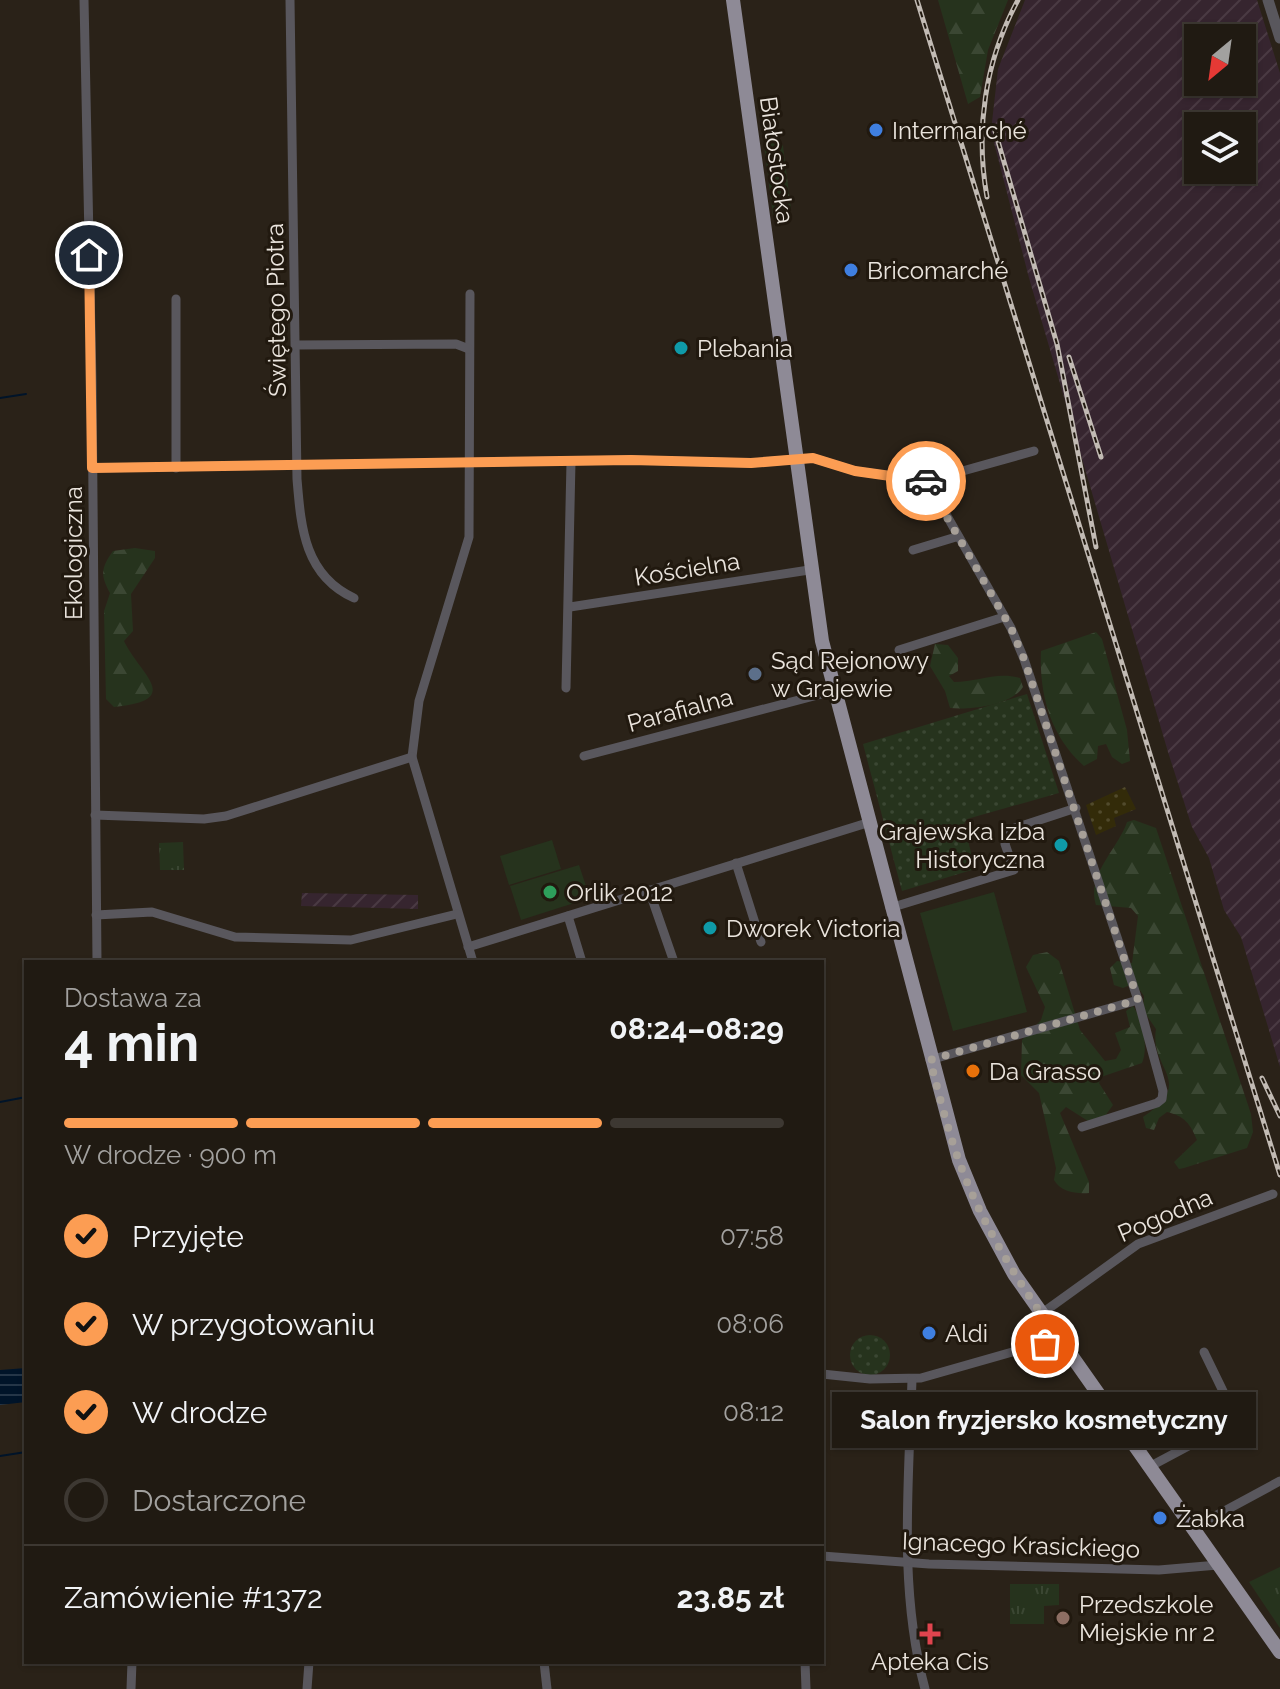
<!DOCTYPE html>
<html lang="pl">
<head>
<meta charset="utf-8">
<style>
  :root { --surface:#201a12; --page:#2d2720; --text:#f1f3f6; --muted:#a2a19f; --line:#3d3832; --accent:#fc9d53 }
  body { margin:0; font-family:Raleway,sans-serif; background:var(--page); color:var(--text); height:100vh; display:flex; flex-direction:column; font-size:30px; white-space:nowrap }
  * { box-sizing:border-box; margin:0 }
  p { font-size:26px; color:var(--muted) }
  .icon { flex:none; width:44px; height:44px; fill:none; stroke:currentColor; stroke-width:2; stroke-linecap:round; stroke-linejoin:round }
  .map { position:relative; flex:1; overflow:hidden }
  .panel { position:absolute; left:24px; top:960px; width:800px; height:704px; display:flex; flex-direction:column; background:var(--surface); border-radius:0px; box-shadow:0 2px 6px #0004,0 0 0 2px var(--line) }
  .panel>* { flex:none }
  .needle { width:52px; rotate:209deg }
  .controls { position:absolute; left:1184px; top:24px; display:grid; gap:16px }
  .controls a { display:grid; place-items:center; width:72px; height:72px; border-radius:0px; background:var(--surface); box-shadow:0 2px 6px #0004,0 0 0 2px var(--line); font-size:40px }
  .pin { position:absolute; display:grid; place-items:center; width:68px; height:68px; color:#fff; margin:-34px; border:4px solid #fff; border-radius:50%; box-shadow:0 2px 8px #0007 }
  .courier { position:absolute; display:grid; place-items:center; width:80px; height:80px; margin:-40px; border:6px solid #fc9d53; border-radius:50%; background:#fff; color:#222; box-shadow:0 2px 10px #0007 }
  .bubble { position:absolute; height:56px; border-radius:0px; background:var(--surface); box-shadow:0 2px 6px #0004,0 0 0 2px var(--line); font-size:26px; font-weight:700; line-height:56px; text-align:center }
  .overview em { font-style:normal; font-weight:700 }
  .overview div { display:flex; flex-direction:column-reverse }
  .overview { display:flex; align-items:center; justify-content:space-between; height:136px; padding:0 40px }
  h1 { font-size:52px; font-weight:700; line-height:60px }
  .bar { display:grid; grid-template-columns:repeat(4,1fr); gap:12px 8px; align-content:center; height:96px; padding:0 40px }
  .bar i { height:10px; border-radius:6px; background:var(--line) }
  .bar .active { background:var(--accent) }
  .bar p { grid-column:span 4 }
  .line { display:flex; align-items:center; gap:20px; padding:0 40px; border-top:2px solid var(--line) }
  .line div { flex:1 }
  ol { padding:0 40px; list-style:none }
  li { display:flex; align-items:center; gap:24px; height:88px }
  li p { margin-inline-start:auto }
  li .icon { padding:8px; border-radius:50%; background:var(--accent); color:#111; stroke-width:4 }
  li:last-child { color:var(--muted) }
  li i { width:44px; height:44px; border:4px solid var(--line); border-radius:50% }
  .map>svg:first-child { display:block }
  .industrial { fill:url(#industrial-furrows); fill-rule:evenodd }
  .grass { fill:url(#grass-dots) }
  .forest { fill:url(#forest-firs) }
  .sand { fill:url(#sand-dots) }
  .park { fill:url(#park-tufts) }
  .pitch { fill:#26331d }
  .water { fill:url(#water-rules) }
  .lines { fill:none; stroke-linecap:round; stroke-linejoin:round }
  .stream { stroke:#001429; stroke-width:2 }
  .minor { stroke:#59575d; stroke-width:9 }
  .tertiary { stroke:#59575d; stroke-width:11 }
  .primary { stroke:#8e8a96; stroke-width:14 }
  .rail-casing { stroke:#c2bbb4; stroke-width:5 }
  .rail { stroke:#21190f; stroke-width:2; stroke-dasharray:6; stroke-linecap:butt }
  .done { stroke:#a7a098; stroke-width:8; stroke-dasharray:0 14.4 }
  .route { stroke:#fc9d53; stroke-width:10 }
  .shop-dot { fill:#3f7fe0; stroke:#21190f; stroke-width:3 }
  .culture-dot { fill:#0f9aa8; stroke:#21190f; stroke-width:3 }
  .service-dot { fill:#5c6f8a; stroke:#21190f; stroke-width:3 }
  .leisure-dot { fill:#2e9e5b; stroke:#21190f; stroke-width:3 }
  .food-dot { fill:#e8710a; stroke:#21190f; stroke-width:3 }
  .education-dot { fill:#8d6e63; stroke:#21190f; stroke-width:3 }
  .health-dot { fill:#e0444e; stroke:#21190f; stroke-width:3 }
  .labels { text-anchor:middle; dominant-baseline:central; stroke-width:6; stroke-linejoin:round; paint-order:stroke }
  .poi-label { font-size:24px; fill:#eae4dd; stroke:#21190f; text-anchor:start }
  .street-label { font-size:24px; fill:#eae4dd; stroke:#21190f }
</style>
</head>
<body>
<div class="map">
<svg width="1280" height="1689" viewBox="0 0 1280 1689">
  <defs>
    <pattern id="industrial-furrows" width="10" height="10" patternUnits="userSpaceOnUse" patternTransform="scale(2)"><rect width="10" height="10" fill="#36252f"/><path d="M-1 1l2-2M0 10L10 0M9 11l2-2" fill="none" stroke="#4a3a43"/></pattern>
    <pattern id="grass-dots" width="8" height="8" patternUnits="userSpaceOnUse" patternTransform="scale(2)"><rect width="8" height="8" fill="#26331d"/><path d="M2 2h.1M6 6h.1" fill="none" stroke="#3b4733" stroke-width="1.8" stroke-linecap="round"/></pattern>
    <pattern id="forest-firs" width="22" height="20" patternUnits="userSpaceOnUse" patternTransform="scale(2)"><rect width="22" height="20" fill="#26331d"/><path d="M5 1l3.5 6h-7zM16 11l3.5 6h-7z" fill="#3b4733"/></pattern>
    <pattern id="sand-dots" width="8" height="8" patternUnits="userSpaceOnUse" patternTransform="scale(2)"><rect width="8" height="8" fill="#332b09"/><path d="M2 2h.1M6 6h.1" fill="none" stroke="#514a2c" stroke-width="1.8" stroke-linecap="round"/></pattern>
    <pattern id="park-tufts" width="24" height="20" patternUnits="userSpaceOnUse" patternTransform="scale(2)"><rect width="24" height="20" fill="#26331d"/><path d="M3 7l-1-3M5 7V3M7 7l1-3M15 17l-1-3M17 17v-4M19 17l1-3" fill="none" stroke="#3b4733"/></pattern>
    <pattern id="water-rules" width="6" height="5" patternUnits="userSpaceOnUse" patternTransform="scale(2)"><rect width="6" height="5" fill="#001429"/><path d="M0 2.5h6" fill="none" stroke="#253648"/></pattern>
  </defs>
  <rect width="100%" height="100%" fill="#2a2218"/>
  <!-- industrial -->
  <g class="industrial">
    <path d="M1025,0H1257L1280,73V1067L1241,937L1224,910L1209,858L1192,827L1168,752L1029,278L991,131L998,69ZM1242,38V82H1198V38ZM1242,126V170H1198V126Z"/>
    <path d="M302,893L418,895V909L301,906Z"/>
  </g>
  <!-- grass -->
  <g class="grass">
    <path d="M779,140L783,146L791,209L789,216L780,220L773,215L764,145Z"/>
    <path d="M1027,694L1059,793L967,819L964,824L975,869L902,891L863,744Z"/>
    <circle cx="870" cy="1355" r="20"/>
  </g>
  <!-- forest -->
  <g class="forest">
    <path d="M938,0H1008L988,50L980,97L968,104Z"/>
    <path d="M135,548L155,551V558L131,594L133,631L124,641C140,675 185,700 114,707L106,699L104,611L110,593C101,576 100,569 113,551Z"/>
    <path d="M1096,632L1102,639L1127,730L1130,761L1122,764L1112,757L1106,744L1098,746L1097,759L1084,766C1051,737 1039,695 1041,651Z"/>
    <path d="M935,644L948,645L958,658V671L949,676L954,682C978,682 997,671 1020,678L1023,687C1011,706 970,710 950,708L945,691L930,666Z"/>
    <path d="M1134,820L1156,828L1251,1114L1253,1132L1247,1148L1184,1168L1179,1169L1174,1162L1197,1140C1190,1123 1184,1116 1167,1112L1159,1118L1154,1130L1146,1128L1143,1117C1197,1081 1149,1070 1156,1029L1143,1010L1144,996L1135,983L1123,988L1114,985L1110,968L1117,961L1132,963L1138,916L1131,908L1096,905C1086,875 1118,849 1127,822Z"/>
    <path d="M1047,952L1059,961L1080,1030L1105,1061L1116,1059L1121,1050L1115,1033L1130,1027L1126,1011L1133,1006C1142,1019 1149,1047 1142,1063L1101,1077L1099,1083L1113,1105L1105,1116L1088,1121L1066,1107L1060,1113L1089,1182V1193C1076,1194 1061,1192 1054,1180L1056,1168L1039,1093L1021,1075L1022,1040L1041,1020L1045,1007L1026,967L1033,955Z"/>
  </g>
  <!-- sand -->
  <path class="sand" d="M1125,787L1136,809L1114,818L1116,826L1096,835L1086,805Z"/>
  <!-- park -->
  <g class="park">
    <path d="M183,842L184,870H160L159,843Z"/>
    <path d="M1280,1567V1628L1249,1582Z"/>
    <path d="M1010,1584H1059V1605L1044,1606V1624H1010Z"/>
  </g>
  <!-- pitch -->
  <g class="pitch">
    <path d="M552,840L561,869L509,885L500,856Z"/>
    <path d="M579,865L590,898L521,920L510,886Z"/>
    <path d="M994,892L1027,1012L953,1031L920,913Z"/>
  </g>
  <!-- water -->
  <path class="water" d="M26,1368V1402L0,1405V1370Z"/>
  <g class="lines">
    <!-- stream -->
    <g class="stream">
      <path d="M0,398L26,394"/>
      <path d="M0,1102L26,1097"/>
      <path d="M0,1456L26,1452"/>
    </g>
    <!-- minor -->
    <g class="minor">
      <path d="M84,0L92,382L97,962"/>
      <path d="M290,0L297,479C301,527 304,575 354,598"/>
      <path d="M470,294L469,537L419,701L412,757L473,962"/>
      <path d="M176,299V468"/>
      <path d="M296,345L456,344L469,349"/>
      <path d="M92,468L635,460L751,463L813,458L855,471L927,481L1034,451"/>
      <path d="M927,481L1011,628L1024,659L1138,1000L1163,1091L1162,1099L1157,1103L1082,1127"/>
      <path d="M913,550L956,537"/>
      <path d="M570,607L809,570"/>
      <path d="M899,650L1004,617"/>
      <path d="M566,688L571,462"/>
      <path d="M584,756L833,691"/>
      <path d="M95,815L204,819L226,816L412,757"/>
      <path d="M736,863L761,942"/>
      <path d="M649,890L674,962"/>
      <path d="M890,908L1014,870L1005,844L1009,830L1076,808"/>
      <path d="M96,915L152,912L235,937L351,940L457,914"/>
      <path d="M568,916L582,962"/>
      <path d="M468,947L867,823"/>
      <path d="M930,1060L1138,1000"/>
      <path d="M1041,1314L1138,1244L1273,1194"/>
      <path d="M822,1374L870,1379L921,1378L1058,1339"/>
      <path d="M912,1379C909,1482 898,1588 925,1689"/>
      <path d="M1149,1467L1237,1420L1204,1352"/>
      <path d="M1193,1528L1280,1481"/>
      <path d="M822,1556L929,1564L1159,1570L1218,1565"/>
      <path d="M544,1662L547,1689"/>
      <path d="M805,1662L806,1689"/>
      <path d="M131,1689L132,1662"/>
      <path d="M307,1689L309,1662"/>
    </g>
    <!-- tertiary -->
    <path class="tertiary" d="M1268,0L1280,38"/>
    <!-- primary -->
    <path class="primary" d="M733,0L822,641L959,1160L980,1211L1014,1274L1280,1652"/>
    <defs>
      <g id="rail">
        <path d="M917,0L1280,1175"/>
        <path d="M995,131L1057,344L1096,547"/>
        <path d="M987,197C975,129 985,61 1018,0"/>
        <path d="M1069,357L1101,457"/>
        <path d="M1262,1078L1280,1116"/>
      </g>
    </defs>
    <!-- rail casing -->
    <use href="#rail" class="rail-casing"/>
    <!-- rail -->
    <use href="#rail" class="rail"/>
  </g>
  <g class="lines">
    <!-- done -->
    <path class="done" d="M926,481L1011,628L1024,659L1138,1000L930,1060C939,1094 947,1128 959,1161C982,1226 1019,1282 1058,1339L1045,1344"/>
    <!-- route -->
    <path class="route" d="M89,255L92,468L631,460L751,463L813,458L855,471L926,481"/>
  </g>
  <!-- markers -->
  <g class="shop-dot">
    <circle cx="876" cy="130" r="8"/>
    <circle cx="851" cy="270" r="8"/>
    <circle cx="929" cy="1333" r="8"/>
    <circle cx="1160" cy="1518" r="8"/>
  </g>
  <g class="culture-dot">
    <circle cx="681" cy="348" r="8"/>
    <circle cx="1061" cy="845" r="8"/>
    <circle cx="710" cy="928" r="8"/>
  </g>
  <circle class="service-dot" cx="755" cy="674" r="8"/>
  <circle class="leisure-dot" cx="550" cy="892" r="8"/>
  <circle class="food-dot" cx="973" cy="1071" r="8"/>
  <circle class="education-dot" cx="1063" cy="1618" r="8"/>
  <path class="health-dot" d="M926 1622h8v8h8v8h-8v8h-8v-8h-8v-8h8z"/>
  <g class="labels">
    <!-- poi labels -->
    <g class="poi-label">
      <text x="892" y="130">Intermarché</text>
      <text x="867" y="270">Bricomarché</text>
      <text x="697" y="348">Plebania</text>
      <text x="771" y="660">Sąd Rejonowy<tspan x="771" dy="28">w Grajewie</tspan></text>
      <text x="1045" y="831" text-anchor="end">Grajewska Izba<tspan x="1045" dy="28">Historyczna</tspan></text>
      <text x="566" y="892">Orlik 2012</text>
      <text x="726" y="928">Dworek Victoria</text>
      <text x="989" y="1071">Da Grasso</text>
      <text x="945" y="1333">Aldi</text>
      <text x="1176" y="1518">Żabka</text>
      <text x="1079" y="1604">Przedszkole<tspan x="1079" dy="28">Miejskie nr 2</tspan></text>
      <text x="930" y="1661" text-anchor="middle">Apteka Cis</text>
    </g>
    <!-- street labels -->
    <g class="street-label">
      <text transform="translate(777 160) rotate(82)">Białostocka</text>
      <text transform="translate(276 310) rotate(-91)">Świętego Piotra</text>
      <text transform="translate(73 553) rotate(-90)">Ekologiczna</text>
      <text transform="translate(687 569) rotate(-9)">Kościelna</text>
      <text transform="translate(680 710) rotate(-15)">Parafialna</text>
      <text transform="translate(1165 1215) rotate(-23)">Pogodna</text>
      <text transform="translate(1021 1545) rotate(2)">Ignacego Krasickiego</text>
    </g>
  </g>
</svg>
<div class="controls">
<a><svg class="needle" viewBox="-14 -14 28 28"><path d="M0-13l5 13h-10z" fill="#e53935"/><path d="M0 13l5-13h-10z" fill="#a2a19f"/></svg></a>
<a><svg class="icon" aria-label="layers" viewBox="0 0 24 24"><path d="M12 4l9 5-9 5-9-5zM3 14l9 5 9-5"/></svg></a>
</div>
<div class="pin" style="left:1045px;top:1344px;background:#ea580c"><svg class="icon" aria-label="bag" viewBox="0 0 24 24"><path d="M5 8h14l-1 12H6zM9 8a3 3 0 0 1 6 0"/></svg></div>
<div class="pin" style="left:89px;top:255px;background:#1f2937"><svg class="icon" aria-label="home" viewBox="0 0 24 24"><path d="M3 11l9-7 9 7M6 9v11h12V9"/></svg></div>
<div class="courier" style="left:926px;top:481px"><svg class="icon" aria-label="car" viewBox="0 0 24 24"><path d="M5 17H2v-5l4-1 3-4h7l3 4 3 1v5h-3M9 17h6M6 11h13"/><circle cx="7" cy="17" r="2"/><circle cx="17" cy="17" r="2"/></svg></div>
<div class="bubble" style="left:832px;top:1392px;width:424px">Salon fryzjersko kosmetyczny</div>
<section class="panel">
<div class="overview"><div><h1>4 min</h1><p>Dostawa za</p></div><em>08:24–08:29</em></div>
<div class="bar"><i class="active"></i><i class="active"></i><i class="active"></i><i></i><p>W drodze · 900 m</p></div>
<ol>
<li><svg class="icon" aria-label="check" viewBox="0 0 24 24"><path d="M5 12l5 5 9-10"/></svg>Przyjęte<p>07:58</p></li>
<li><svg class="icon" aria-label="check" viewBox="0 0 24 24"><path d="M5 12l5 5 9-10"/></svg>W przygotowaniu<p>08:06</p></li>
<li><svg class="icon" aria-label="check" viewBox="0 0 24 24"><path d="M5 12l5 5 9-10"/></svg>W drodze<p>08:12</p></li>
<li><i></i>Dostarczone</li>
</ol>
<div class="line" style="height:104px"><div>Zamówienie #1372</div><b>23.85 zł</b></div>
</section>
</div>
</body>
</html>
